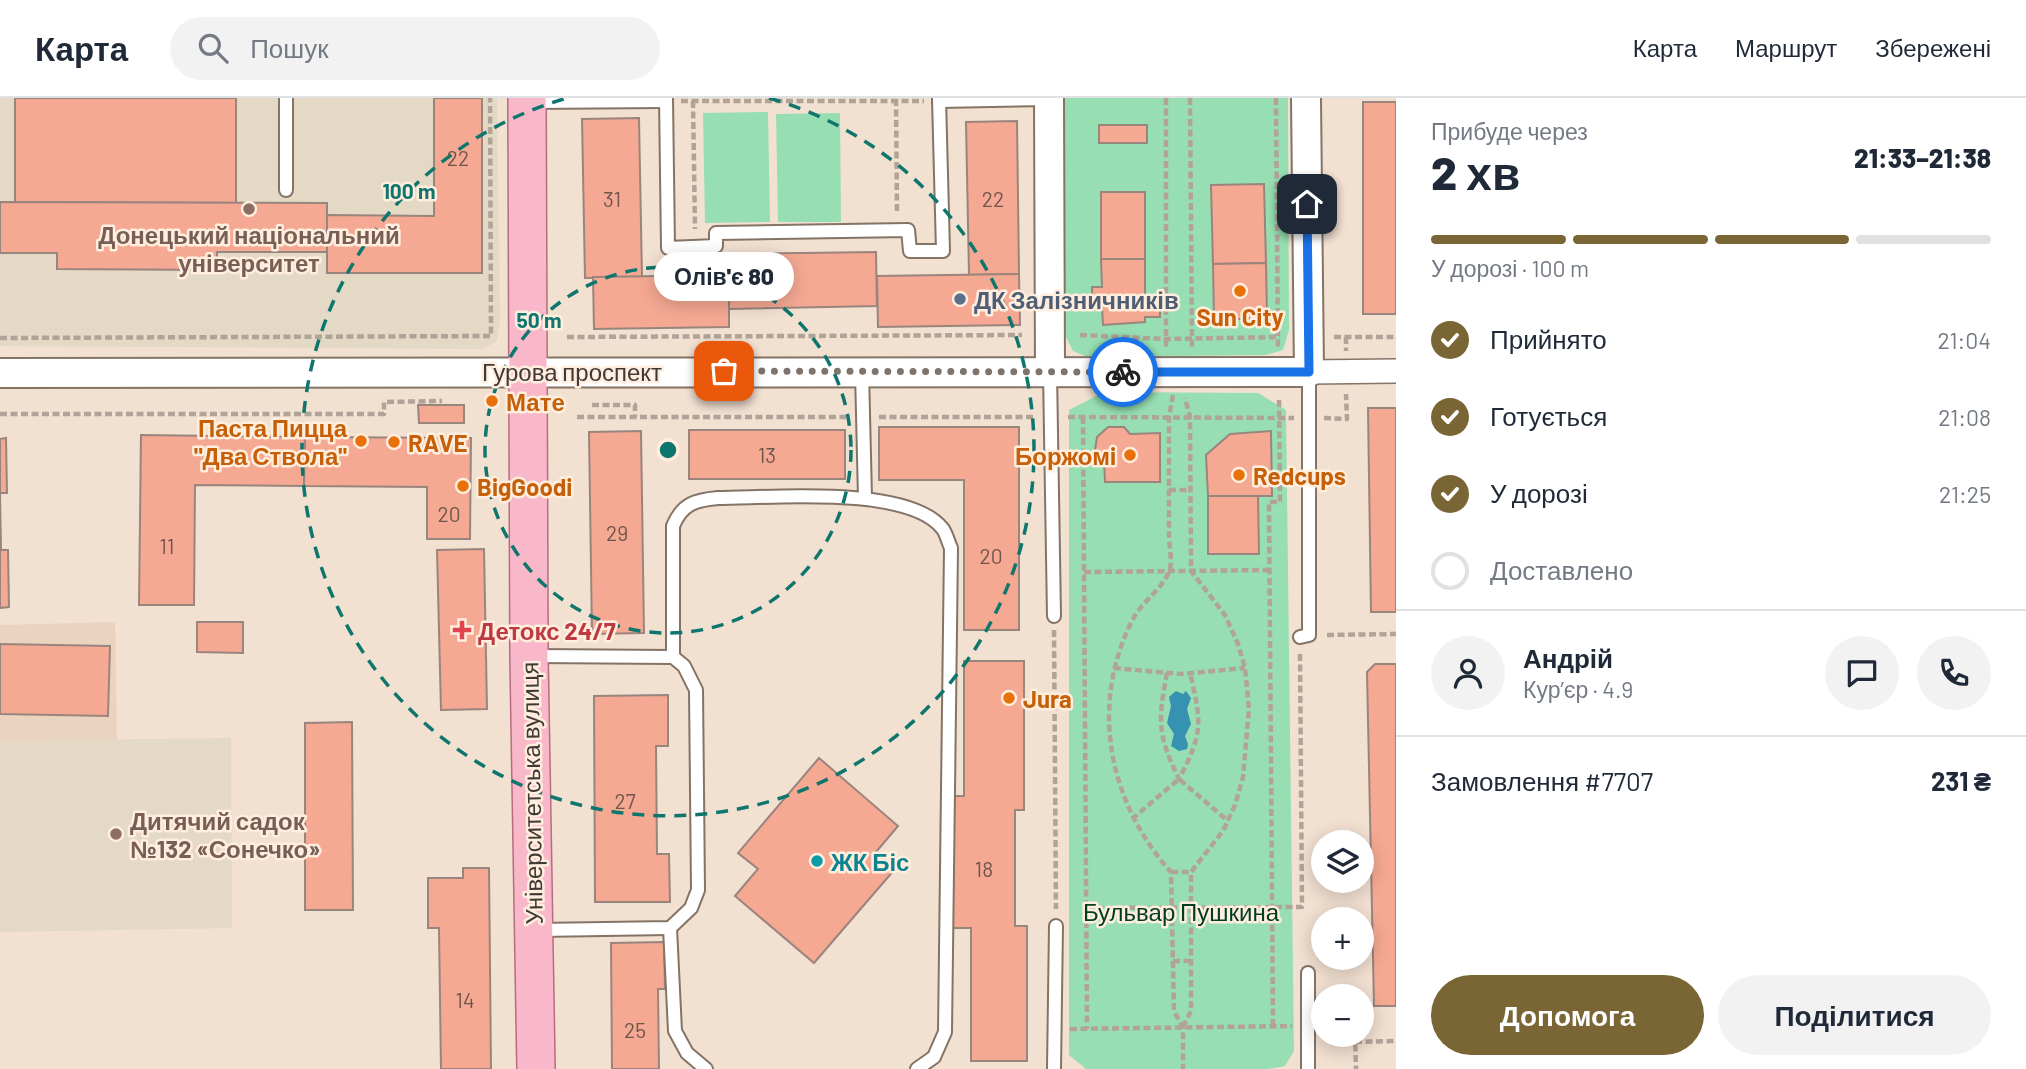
<!DOCTYPE html>
<html lang="uk">
<head>
<meta charset="utf-8">
<style>
  :root { --surface:#fff; --page:#f2f2f3; --text:#1f2937; --muted:#747a83; --line:#e0e1e3; --accent:#7a6534 }
  body { margin:0; font-family:Barlow,sans-serif; background:var(--page); color:var(--text); height:100vh; display:flex; flex-direction:column; font-size:26px; white-space:nowrap }
  * { box-sizing:border-box; margin:0 }
  p { font-size:23px; color:var(--muted) }
  .icon { flex:none; width:38px; height:38px; fill:none; stroke:currentColor; stroke-width:2; stroke-linecap:round; stroke-linejoin:round }
  .map { position:relative; flex:1; overflow:hidden }
  .sheet { display:flex; flex-direction:column; background:var(--surface); width:630px }
  .sheet>* { flex:none }
  .controls { position:absolute; left:1311px; top:732px; display:grid; gap:14px }
  .controls a { display:grid; place-items:center; width:63px; height:63px; border-radius:50%; background:var(--surface); box-shadow:0 4px 18px #0003; font-size:35px }
  .pin { position:absolute; display:grid; place-items:center; width:60px; height:60px; color:#fff; margin:-30px; border-radius:14px; box-shadow:0 4px 10px #0006 }
  .courier { position:absolute; display:grid; place-items:center; width:70px; height:70px; margin:-35px; border:5px solid #1a73e8; border-radius:50%; background:#fff; color:#222; box-shadow:0 2px 9px #0007 }
  .bubble { position:absolute; height:49px; border-radius:24px; background:var(--surface); box-shadow:0 4px 18px #0003; font-size:23px; font-weight:800; line-height:49px; text-align:center }
  .summary em { font-style:normal; font-weight:800 }
  .summary div { display:flex; flex-direction:column-reverse }
  .summary { display:flex; align-items:center; justify-content:space-between; height:119px; padding:0 35px }
  h1 { font-size:46px; font-weight:800; line-height:52px }
  .bar { display:grid; grid-template-columns:repeat(4,1fr); gap:10px 7px; align-content:center; height:84px; padding:0 35px }
  .bar i { height:9px; border-radius:5px; background:var(--line) }
  .bar .selected { background:var(--accent) }
  .bar p { grid-column:span 4 }
  .line { display:flex; align-items:center; gap:18px; padding:0 35px; border-top:2px solid var(--line) }
  .line div { flex:1 }
  .round { display:grid; place-items:center; flex:none; width:74px; height:74px; border-radius:37px; background:var(--page) }
  ol { padding:0 35px; list-style:none }
  li { display:flex; align-items:center; gap:21px; height:77px }
  li p { margin-inline-start:auto }
  li .icon { padding:7px; border-radius:50%; background:var(--accent); color:#fff; stroke-width:4 }
  li:last-child { color:var(--muted) }
  li i { width:38px; height:38px; border:4px solid var(--line); border-radius:50% }
  .cta { display:flex; gap:14px; margin-top:auto; padding:14px 35px }
  .cta a { flex:1; height:80px; border-radius:42px; background:var(--accent); color:#fff; font-size:28px; font-weight:800; line-height:80px; text-align:center }
  .cta a+a { background:var(--page); color:var(--text) }
  header { display:flex; align-items:center; gap:42px; box-sizing:border-box; height:98px; padding:0 35px; background:var(--surface); border-bottom:2px solid var(--line) }
  header strong { font-size:33px }
  nav { display:flex; gap:38px; margin-inline-start:auto; font-size:24px }
  .search { width:490px; height:63px; background:var(--page); display:flex; align-items:center; gap:18px; box-sizing:border-box; padding:0 24px; border-radius:38px; color:var(--muted); font-size:26px }
  main { display:flex; flex:1; min-height:0 }
  .map>svg:first-child { display:block }
  .built { fill:#ebd4bf }
  .education { fill:#e3d9c4 }
  .green { fill:#97dfb2 }
  .water { fill:#3692b1 }
  .building { fill:#f5a992; stroke:#9a847e; stroke-width:2 }
  .lines { fill:none; stroke-linecap:round; stroke-linejoin:round }
  .service-casing { stroke:#837466; stroke-width:16 }
  .minor-casing { stroke:#837466; stroke-width:26 }
  .tertiary-casing { stroke:#837466; stroke-width:32 }
  .primary-casing { stroke:#b66d7f; stroke-width:40 }
  .path { stroke:#b1a398; stroke-width:4.5; stroke-dasharray:7 3.5; stroke-linecap:butt }
  .service { stroke:#fff; stroke-width:12 }
  .minor { stroke:#fff; stroke-width:23 }
  .tertiary { stroke:#fff; stroke-width:28 }
  .primary { stroke:#f9b8ca; stroke-width:37 }
  .done { stroke:#7f746b; stroke-width:7; stroke-dasharray:0 12.6 }
  .route { stroke:#1a73e8; stroke-width:9 }
  .ring { fill:none; stroke:#0f766e; stroke-width:3.5; stroke-dasharray:12 9 }
  .education-dot { fill:#8d6e63; stroke:#ffeede; stroke-width:2.5 }
  .food-dot { fill:#e8710a; stroke:#ffeede; stroke-width:2.5 }
  .service-dot { fill:#5c6f8a; stroke:#ffeede; stroke-width:2.5 }
  .health-dot { fill:#e0444e; stroke:#ffeede; stroke-width:2.5 }
  .culture-dot { fill:#0f9aa8; stroke:#ffeede; stroke-width:2.5 }
  .labels { text-anchor:middle; dominant-baseline:central; stroke-width:5; stroke-linejoin:round; paint-order:stroke }
  .number-label { font-size:21px; fill:#6e564c }
  .education-label { font-size:24px; font-weight:bold; fill:#785e54; stroke:#ffeede }
  .service-label { font-size:24px; font-weight:bold; fill:#4e5e75; stroke:#ffeede; text-anchor:start }
  .food-label { font-size:24px; font-weight:bold; fill:#c56008; stroke:#ffeede; text-anchor:start }
  .street-label { font-size:24px; fill:#413a34; stroke:#ffeede }
  .health-label { font-size:24px; font-weight:bold; fill:#be3a42; stroke:#ffeede; text-anchor:start }
  .culture-label { font-size:24px; font-weight:bold; fill:#0d838f; stroke:#ffeede; text-anchor:start }
  .park-label { font-size:24px; fill:#003d21; stroke:#ffeede }
  .centre { fill:#0f766e; stroke:#ffeede; stroke-width:3.5 }
  .ring-label { font-size:21px; text-anchor:middle; font-weight:bold; fill:#0f766e; stroke:#ffeede; stroke-width:5; stroke-linejoin:round; paint-order:stroke }
</style>
</head>
<body>
<header>
<strong>Карта</strong>
<div class="search"><svg class="icon" aria-label="search" viewBox="0 0 24 24"><circle cx="10" cy="10" r="6"/><path d="M15 15l6 6"/></svg>Пошук</div>
<nav><a>Карта</a><a>Маршрут</a><a>Збережені</a></nav>
</header>
<main>
<div class="map">
<svg width="1396" height="971" viewBox="0 0 1396 971">
  <rect width="100%" height="100%" fill="#f2e0d1"/>
  <!-- built -->
  <path class="built" d="M115,524L117,642L0,643V527Z"/>
  <!-- education -->
  <g class="education">
    <path d="M0,0H497L500,222L497,243L482,251L0,248Z"/>
    <path d="M231,640L232,830L0,834V643Z"/>
  </g>
  <!-- green -->
  <g class="green">
    <path d="M1064,0H1288L1289,232L1283,252L1266,257L1087,259L1073,253L1065,237Z"/>
    <path d="M768,14L770,124L705,125L703,15Z"/>
    <path d="M840,15L841,124H778L776,16Z"/>
    <path d="M1104,294L1258,295L1286,312L1294,953L1285,968L1268,971H1086L1069,957V312Z"/>
  </g>
  <!-- water -->
  <path class="water" d="M1176,593L1183,596L1186,593L1191,600L1187,611L1191,626L1185,638L1188,646L1187,651L1179,653L1171,648L1174,636L1167,625L1171,608L1169,599Z"/>
  <!-- building -->
  <g class="building">
    <path d="M15,0H236V105L15,104Z"/>
    <path d="M434,0H482V175H327V117L434,118Z"/>
    <rect x="1363" y="4" width="33" height="212"/>
    <path d="M639,20L642,179L585,180L582,21Z"/>
    <path d="M1017,23L1019,176L969,177L966,24Z"/>
    <rect x="1099" y="27" width="48" height="18"/>
    <path d="M1264,86L1266,165L1213,166L1211,87Z"/>
    <rect x="1101" y="94" width="44" height="67"/>
    <path d="M0,104L327,105V154H217V172L57,171V155H0Z"/>
    <path d="M876,154L877,208L729,211L728,156Z"/>
    <path d="M1101,161H1145V198L1160,197V219H1145V224L1103,227L1102,209L1092,210V189H1102Z"/>
    <path d="M1266,165L1267,220L1214,222L1213,166Z"/>
    <path d="M1019,176L1020,227L878,229L877,178Z"/>
    <path d="M729,177V229L594,231L593,179Z"/>
    <path d="M418,307H464V325H419Z"/>
    <path d="M1368,310H1396V514H1371Z"/>
    <path d="M879,329H1019V532H964V382H879Z"/>
    <path d="M1108,329H1124L1130,336L1160,335V384H1105L1104,362L1095,352L1097,339Z"/>
    <rect x="689" y="332" width="156" height="49"/>
    <path d="M641,333L644,535L592,536L589,334Z"/>
    <path d="M1271,333L1272,398H1208L1206,357L1230,336Z"/>
    <path d="M141,337L305,339L304,388L195,387L194,507H139Z"/>
    <path d="M305,339L471,340L470,441H427V389L304,388Z"/>
    <path d="M6,340L7,395H0L1,452H8L9,509L0,510V341Z"/>
    <path d="M1208,398H1258L1259,456H1208Z"/>
    <path d="M484,451L487,611L441,612L437,452Z"/>
    <path d="M197,524H243V555L197,554Z"/>
    <path d="M0,546L110,548L108,618L0,616Z"/>
    <path d="M964,563H1024V712H1015V828H1027V963H971V830H953V698H964Z"/>
    <path d="M1375,566H1396V908H1374L1367,574Z"/>
    <path d="M668,597V648H656L657,756H669L670,804H595L594,598Z"/>
    <path d="M352,624L353,812H305V625Z"/>
    <path d="M819,660L898,728L876,754L895,771L814,865L735,798L758,771L738,755Z"/>
    <path d="M463,770H489L491,971H441L439,830H428V780H463Z"/>
    <path d="M664,844L665,891H658L659,971H612L611,845Z"/>
  </g>
  <g class="lines">
    <defs>
      <g id="service">
        <path d="M286,0V92"/>
        <path d="M666,0L668,150L716,148V135L908,132L910,153H943L939,0"/>
        <path d="M939,3L1049,1"/>
        <path d="M529,4L665,3"/>
        <path d="M862,274L865,400"/>
        <path d="M1050,274L1054,518"/>
        <path d="M1300,539L1309,537V274"/>
        <path d="M533,558L673,559"/>
        <path d="M670,830L675,933L687,955L706,971"/>
        <path d="M538,832L670,830L691,810L698,792L696,592L684,568L673,559V428C682,406 695,402 718,400C771,400 907,387 942,430C946,434 948,444 951,450L945,934L934,959L917,971"/>
        <path d="M1308,875V971"/>
        <path d="M1054,971L1056,828"/>
      </g>
      <path id="minor" d="M1309,274L1396,273"/>
      <g id="tertiary">
        <path d="M1049,0L1050,274"/>
        <path d="M0,275L1309,274L1306,0"/>
      </g>
      <path id="primary" d="M527,0L529,558L536,971"/>
    </defs>
    <!-- service casing -->
    <use href="#service" class="service-casing"/>
    <!-- minor casing -->
    <use href="#minor" class="minor-casing"/>
    <!-- tertiary casing -->
    <use href="#tertiary" class="tertiary-casing"/>
    <!-- primary casing -->
    <use href="#primary" class="primary-casing"/>
    <!-- path -->
    <g class="path">
      <path d="M1166,0V250"/>
      <path d="M1190,0L1192,249"/>
      <path d="M1276,0L1278,251"/>
      <path d="M896,1L897,115"/>
      <path d="M681,3H924"/>
      <path d="M693,3L695,131"/>
      <path d="M1080,237L1166,241L1280,239"/>
      <path d="M567,239L1022,237"/>
      <path d="M1334,239H1396"/>
      <path d="M1346,239V253"/>
      <path d="M0,240L491,238L490,0"/>
      <path d="M1173,297L1169,319C1169,359 1169,398 1169,437C1169,447 1173,465 1169,474C1161,492 1142,504 1133,521C1089,606 1108,704 1171,774L1174,913L1183,930V971"/>
      <path d="M592,307H635V319"/>
      <path d="M0,316H384V304L442,303"/>
      <path d="M577,319H846"/>
      <path d="M879,319H1035"/>
      <path d="M1068,319L1294,320"/>
      <path d="M1083,319L1087,931"/>
      <path d="M1324,320L1347,321L1346,296"/>
      <path d="M1169,392H1190"/>
      <path d="M1084,474L1270,472"/>
      <path d="M1054,532L1056,811"/>
      <path d="M1327,537L1396,536"/>
      <path d="M1114,570L1181,576L1245,570"/>
      <path d="M1167,575C1158,623 1157,636 1179,681C1203,635 1202,625 1190,575"/>
      <path d="M1132,721L1179,681L1228,723"/>
      <path d="M1171,774H1191"/>
      <path d="M1086,810L1302,809L1300,554"/>
      <path d="M1173,863H1191"/>
      <path d="M1273,928L1269,404H1280L1279,299"/>
      <path d="M1183,929L1191,913V774L1223,733L1235,707L1243,679L1249,611L1245,570L1238,546L1225,517L1191,473L1190,319L1185,300"/>
      <path d="M1070,931L1292,928"/>
      <path d="M1355,936L1356,971"/>
      <path d="M1355,944L1396,943"/>
    </g>
    <!-- service -->
    <use href="#service" class="service"/>
    <!-- minor -->
    <use href="#minor" class="minor"/>
    <!-- tertiary -->
    <use href="#tertiary" class="tertiary"/>
    <!-- primary -->
    <use href="#primary" class="primary"/>
  </g>
  <g class="lines">
    <!-- done -->
    <path class="done" d="M724,273L1123,274"/>
    <!-- route -->
    <path class="route" d="M1123,274H1309L1307,106"/>
  </g>
  <!-- distance rings -->
  <g class="ring">
    <circle cx="668" cy="352" r="183"/>
    <path d="M769 0A366 366 0 1 1 567 0"/>
  </g>
  <!-- markers -->
  <g class="education-dot">
    <circle cx="249" cy="111" r="7"/>
    <circle cx="116" cy="736" r="7"/>
  </g>
  <g class="food-dot">
    <circle cx="1240" cy="193" r="7"/>
    <circle cx="492" cy="303" r="7"/>
    <circle cx="361" cy="343" r="7"/>
    <circle cx="394" cy="344" r="7"/>
    <circle cx="1130" cy="357" r="7"/>
    <circle cx="1239" cy="377" r="7"/>
    <circle cx="463" cy="388" r="7"/>
    <circle cx="1009" cy="600" r="7"/>
  </g>
  <circle class="service-dot" cx="960" cy="201" r="7"/>
  <path class="health-dot" d="M458.5 521.5h7v7h7v7h-7v7h-7v-7h-7v-7h7z"/>
  <circle class="culture-dot" cx="817" cy="763" r="7"/>
  <g class="labels">
    <!-- number labels -->
    <g class="number-label">
      <text x="458" y="59">22</text>
      <text x="612" y="100">31</text>
      <text x="993" y="100">22</text>
      <text x="767" y="356">13</text>
      <text x="449" y="415">20</text>
      <text x="617" y="434">29</text>
      <text x="167" y="447">11</text>
      <text x="991" y="457">20</text>
      <text x="625" y="702">27</text>
      <text x="984" y="770">18</text>
      <text x="465" y="901">14</text>
      <text x="635" y="931">25</text>
    </g>
    <!-- education labels -->
    <g class="education-label">
      <text x="249" y="136">Донецький національний<tspan x="249" dy="28">університет</tspan></text>
      <text x="130" y="722" text-anchor="start">Дитячий садок<tspan x="130" dy="28">№132 «Сонечко»</tspan></text>
    </g>
    <!-- service labels -->
    <g class="service-label">
      <text x="974" y="201">ДК Залізничників</text>
    </g>
    <!-- food labels -->
    <g class="food-label">
      <text x="1240" y="218" text-anchor="middle">Sun City</text>
      <text x="506" y="303">Мате</text>
      <text x="347" y="329" text-anchor="end">Паста Пицца<tspan x="347" dy="28">"Два Ствола"</tspan></text>
      <text x="408" y="344">RAVE</text>
      <text x="1116" y="357" text-anchor="end">Боржомi</text>
      <text x="1253" y="377">Redcups</text>
      <text x="477" y="388">BigGoodi</text>
      <text x="1023" y="600">Jura</text>
    </g>
    <!-- street labels -->
    <g class="street-label">
      <text x="572" y="273">Гурова проспект</text>
      <text transform="translate(531 695) rotate(-91)">Університетська вулиця</text>
    </g>
    <!-- health labels -->
    <g class="health-label">
      <text x="478" y="532">Детокс 24/7</text>
    </g>
    <!-- culture labels -->
    <g class="culture-label">
      <text x="831" y="763">ЖК Біс</text>
    </g>
    <!-- park labels -->
    <g class="park-label">
      <text x="1181" y="813">Бульвар Пушкина</text>
    </g>
  </g>
  <circle cx="668" cy="352" r="10" class="centre"/>
  <g class="ring-label">
    <text x="409" y="101">100 m</text>
    <text x="539" y="230">50 m</text>
  </g>
</svg>
<div class="controls">
<a><svg class="icon" aria-label="layers" viewBox="0 0 24 24"><path d="M12 4l9 5-9 5-9-5zM3 14l9 5 9-5"/></svg></a>
<a>+</a>
<a>−</a>
</div>
<div class="pin" style="left:724px;top:273px;background:#ea580c"><svg class="icon" aria-label="bag" viewBox="0 0 24 24"><path d="M5 8h14l-1 12H6zM9 8a3 3 0 0 1 6 0"/></svg></div>
<div class="pin" style="left:1307px;top:106px;background:#1f2937"><svg class="icon" aria-label="home" viewBox="0 0 24 24"><path d="M3 11l9-7 9 7M6 9v11h12V9"/></svg></div>
<div class="courier" style="left:1123px;top:274px"><svg class="icon" aria-label="bike" viewBox="0 0 24 24"><circle cx="6" cy="16" r="4"/><circle cx="18" cy="16" r="4"/><path d="M6 16l4-8h5l3 8M10 8l3 8H6M13 5h3"/></svg></div>
<div class="bubble" style="left:654px;top:154px;width:140px">Олів'є 80</div>
</div>
<section class="sheet">
<div class="summary"><div><h1>2 хв</h1><p>Прибуде через</p></div><em>21:33–21:38</em></div>
<div class="bar"><i class="selected"></i><i class="selected"></i><i class="selected"></i><i></i><p>У дорозі · 100 m</p></div>
<ol>
<li><svg class="icon" aria-label="check" viewBox="0 0 24 24"><path d="M5 12l5 5 9-10"/></svg>Прийнято<p>21:04</p></li>
<li><svg class="icon" aria-label="check" viewBox="0 0 24 24"><path d="M5 12l5 5 9-10"/></svg>Готується<p>21:08</p></li>
<li><svg class="icon" aria-label="check" viewBox="0 0 24 24"><path d="M5 12l5 5 9-10"/></svg>У дорозі<p>21:25</p></li>
<li><i></i>Доставлено</li>
</ol>
<div class="line" style="height:126px"><a class="round"><svg class="icon" aria-label="person" viewBox="0 0 24 24"><circle cx="12" cy="8" r="4"/><path d="M4 21q1-7 8-7t8 7"/></svg></a><div><b>Андрій</b><p>Кур’єр · 4.9</p></div><a class="round"><svg class="icon" aria-label="chat" viewBox="0 0 24 24"><path d="M4 5h16v11H9l-5 4z"/></svg></a><a class="round"><svg class="icon" aria-label="phone" viewBox="0 0 24 24"><path d="M5 4h4l2 5-3 2q2 4 5 5l2-3 5 2v4C11 20 4 13 5 4z"/></svg></a></div>
<div class="line" style="height:91px"><div>Замовлення #7707</div><b>231 ₴</b></div>
<div class="cta"><a>Допомога</a><a>Поділитися</a></div>
</section>
</main>
</body>
</html>
